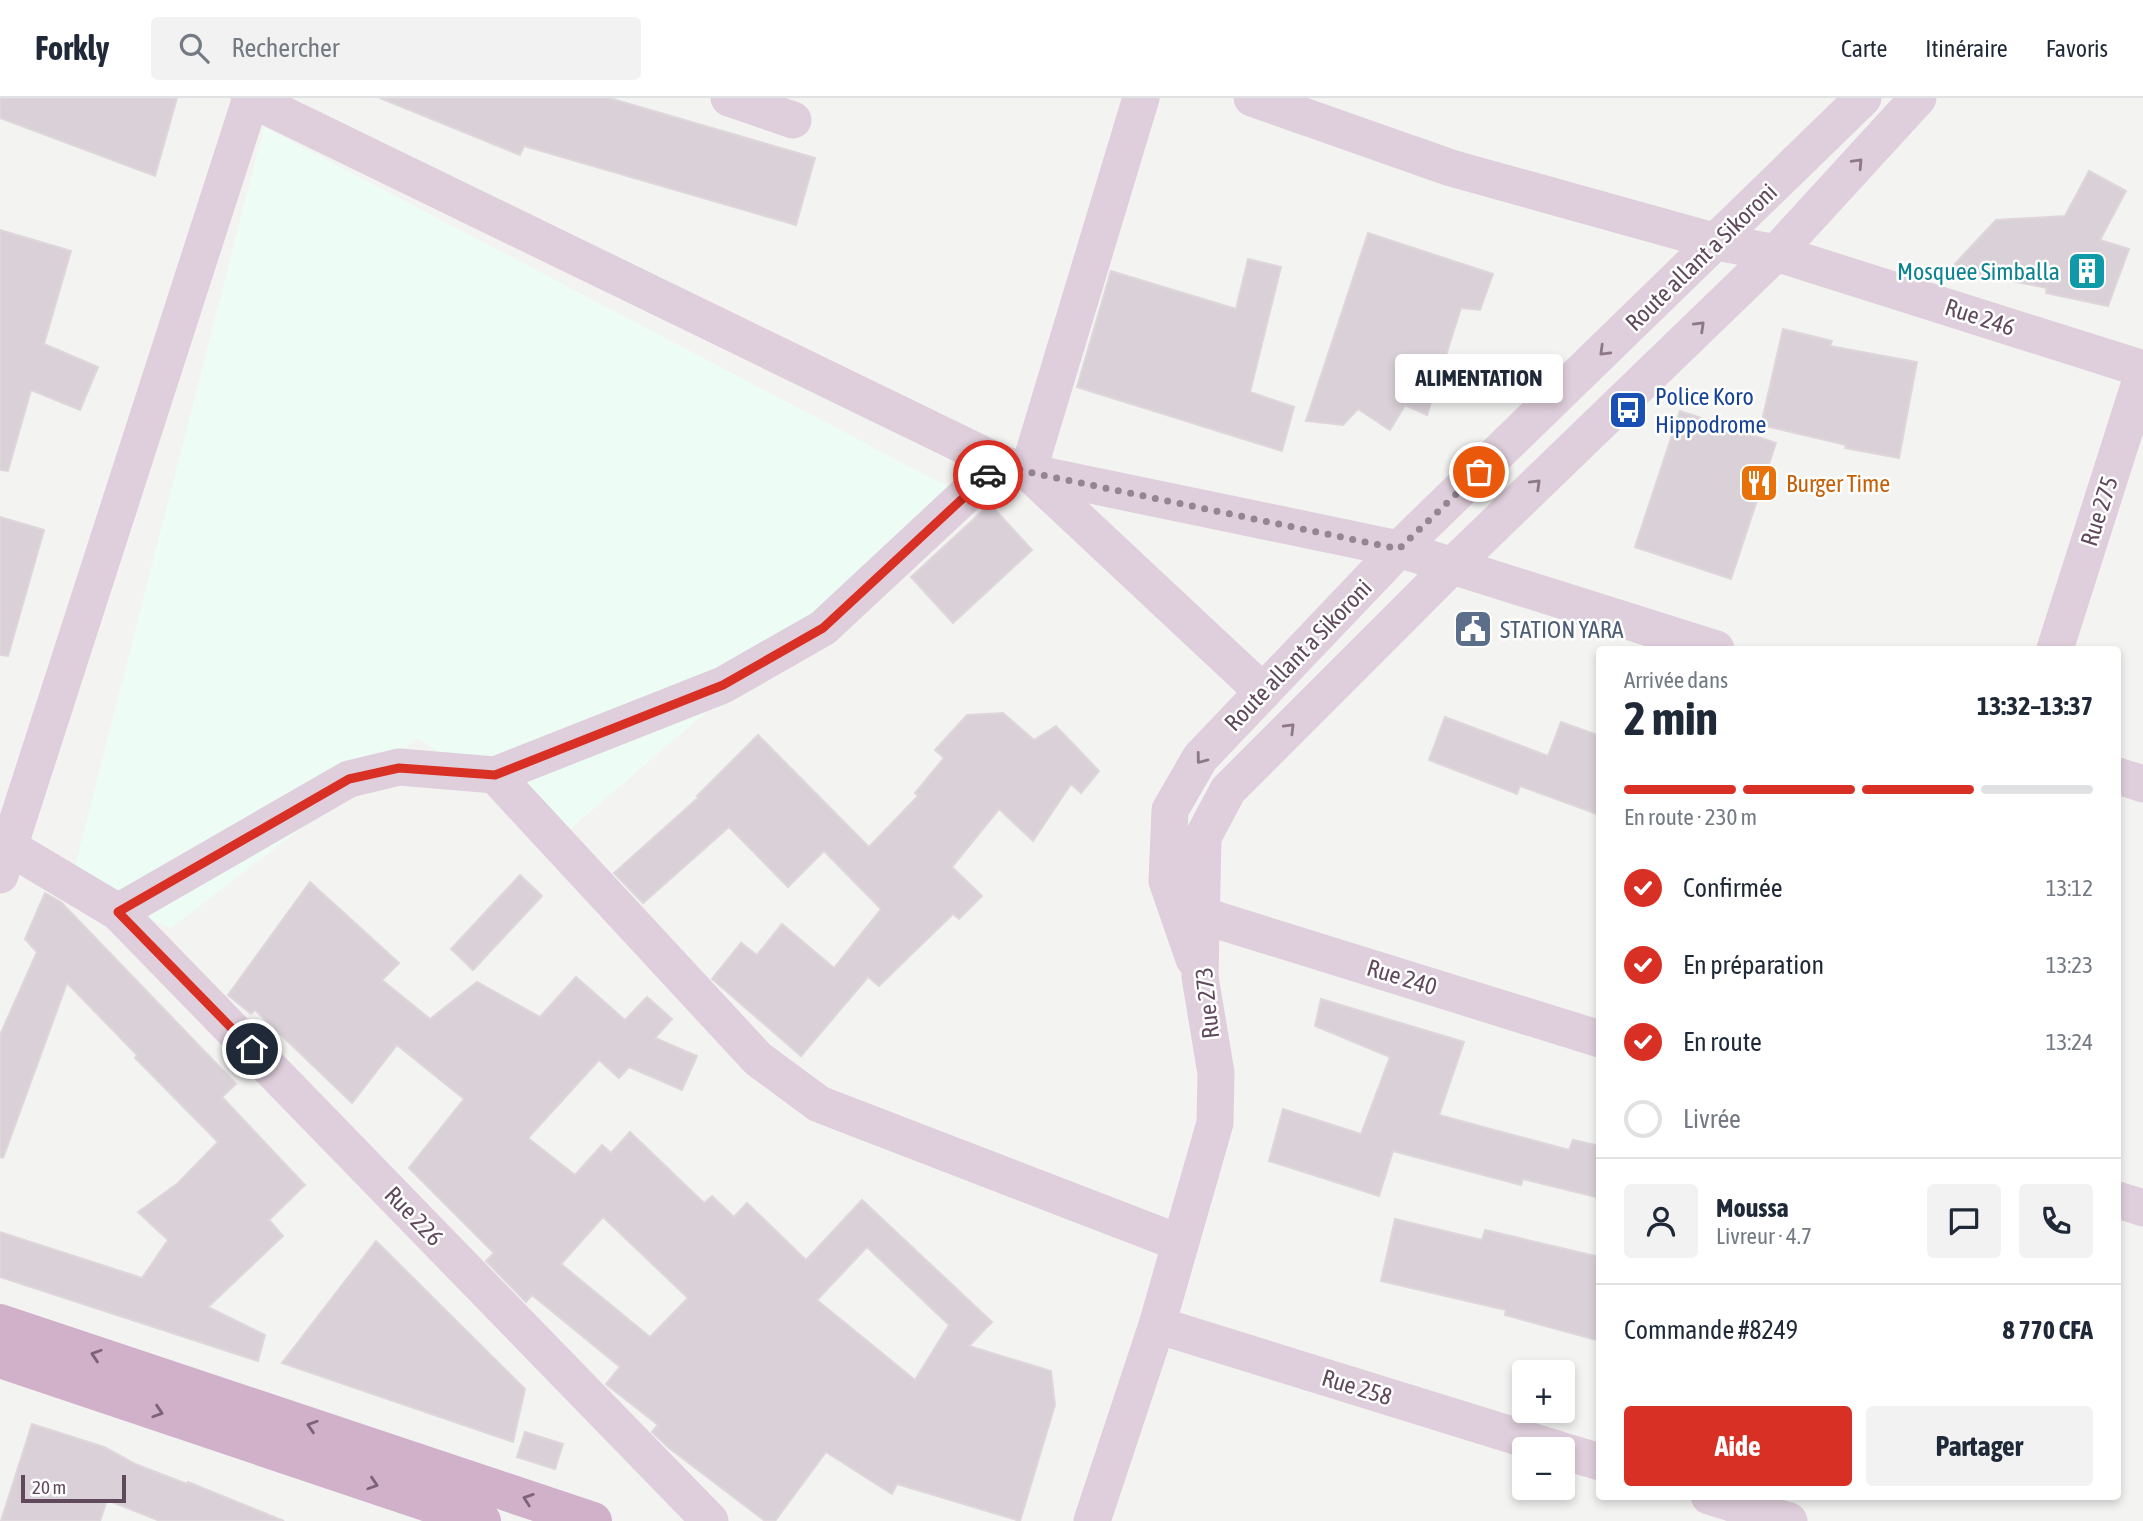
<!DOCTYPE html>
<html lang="fr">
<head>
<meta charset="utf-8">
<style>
  :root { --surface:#fff; --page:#f2f2f3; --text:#1f2937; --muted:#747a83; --line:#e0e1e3; --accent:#d93025 }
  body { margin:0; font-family:"Asap Condensed",sans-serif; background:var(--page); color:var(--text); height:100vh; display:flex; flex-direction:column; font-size:26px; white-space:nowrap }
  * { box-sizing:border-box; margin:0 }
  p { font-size:23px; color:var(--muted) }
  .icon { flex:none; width:38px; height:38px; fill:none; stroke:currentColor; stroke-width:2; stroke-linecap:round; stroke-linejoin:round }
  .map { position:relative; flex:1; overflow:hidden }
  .drawer { position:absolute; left:1596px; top:548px; width:525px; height:854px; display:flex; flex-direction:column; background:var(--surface); border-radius:7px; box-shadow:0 4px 10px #0003 }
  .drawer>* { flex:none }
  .fabs { position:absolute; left:1512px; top:1262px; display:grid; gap:14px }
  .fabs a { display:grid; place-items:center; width:63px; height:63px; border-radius:7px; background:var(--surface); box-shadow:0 4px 10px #0003; font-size:35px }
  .scale { position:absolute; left:21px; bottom:18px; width:105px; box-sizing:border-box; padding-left:7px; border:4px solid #61495c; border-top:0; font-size:19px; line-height:24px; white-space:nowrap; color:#61495c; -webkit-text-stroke:5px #fff; paint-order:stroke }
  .pin { position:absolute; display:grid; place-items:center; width:60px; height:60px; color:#fff; margin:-30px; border:4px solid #fff; border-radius:50%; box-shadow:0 2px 7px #0007 }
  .courier { position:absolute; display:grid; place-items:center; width:70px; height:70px; margin:-35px; border:5px solid #d93025; border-radius:50%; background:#fff; color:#222; box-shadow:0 2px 9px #0007 }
  .bubble { position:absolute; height:49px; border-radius:7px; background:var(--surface); box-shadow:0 4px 10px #0003; font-size:23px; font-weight:700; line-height:49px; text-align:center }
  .head em { font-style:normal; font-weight:700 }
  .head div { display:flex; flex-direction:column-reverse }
  .head { display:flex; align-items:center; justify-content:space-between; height:119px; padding:0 28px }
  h1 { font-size:46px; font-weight:700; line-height:52px }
  .bar { display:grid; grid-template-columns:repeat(4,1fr); gap:10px 7px; align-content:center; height:84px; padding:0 28px }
  .bar i { height:9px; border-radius:5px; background:var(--line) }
  .bar .active { background:var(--accent) }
  .bar p { grid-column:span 4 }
  .line { display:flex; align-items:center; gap:18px; padding:0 28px; border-top:2px solid var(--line) }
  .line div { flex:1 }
  .round { display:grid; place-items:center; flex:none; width:74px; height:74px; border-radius:7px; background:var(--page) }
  ol { padding:0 28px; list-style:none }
  li { display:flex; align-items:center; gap:21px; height:77px }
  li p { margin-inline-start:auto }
  li .icon { padding:7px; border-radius:50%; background:var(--accent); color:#fff; stroke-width:4 }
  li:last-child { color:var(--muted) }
  li i { width:38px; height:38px; border:4px solid var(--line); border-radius:50% }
  .cta { display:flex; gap:14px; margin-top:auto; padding:14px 28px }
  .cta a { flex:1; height:80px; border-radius:7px; background:var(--accent); color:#fff; font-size:28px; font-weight:700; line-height:80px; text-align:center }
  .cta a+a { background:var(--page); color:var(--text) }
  header { display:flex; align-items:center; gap:42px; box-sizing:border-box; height:98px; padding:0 35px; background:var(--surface); border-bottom:2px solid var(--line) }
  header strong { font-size:33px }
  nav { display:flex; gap:38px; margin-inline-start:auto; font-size:24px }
  .search { width:490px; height:63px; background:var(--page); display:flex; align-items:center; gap:18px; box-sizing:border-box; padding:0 24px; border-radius:7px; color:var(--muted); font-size:26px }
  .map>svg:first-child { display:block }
  .commercial { fill:#edfdf5 }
  .building { fill:#d9d1d7; stroke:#ded6da; stroke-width:2; fill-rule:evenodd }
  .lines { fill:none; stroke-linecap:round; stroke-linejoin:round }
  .minor { stroke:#dfcedb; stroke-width:37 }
  .major { stroke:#d1b1ca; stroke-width:38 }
  .oneway { stroke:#8d7888 }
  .oneway2 { stroke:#7d6378 }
  .done { stroke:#948590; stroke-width:7; stroke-dasharray:0 12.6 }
  .route { stroke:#d93025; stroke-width:9 }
  .labels { text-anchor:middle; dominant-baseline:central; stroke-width:5; stroke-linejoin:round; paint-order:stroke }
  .street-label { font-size:24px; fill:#61495c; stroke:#fff }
  .culture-label { font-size:24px; fill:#0d838f; stroke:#fff; text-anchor:end }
  .transit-label { font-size:24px; fill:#164399; stroke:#fff; text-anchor:start }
  .food-label { font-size:24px; fill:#c56008; stroke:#fff; text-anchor:start }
  .service-label { font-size:24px; fill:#4e5e75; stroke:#fff; text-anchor:start }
</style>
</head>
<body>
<header>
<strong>Forkly</strong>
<div class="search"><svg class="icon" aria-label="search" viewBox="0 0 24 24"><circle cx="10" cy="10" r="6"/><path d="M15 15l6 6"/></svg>Rechercher</div>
<nav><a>Carte</a><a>Itinéraire</a><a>Favoris</a></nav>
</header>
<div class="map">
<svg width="2143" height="1423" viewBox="0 0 2143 1423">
  <rect width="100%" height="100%" fill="#f3f4f2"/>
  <!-- commercial -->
  <path class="commercial" d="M264,29L960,395L561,739L418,640L171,830L71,784Z"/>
  <!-- building -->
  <g class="building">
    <path d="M0,0H177L155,78L0,20Z"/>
    <path d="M380,0H609L815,60L796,127L524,48L520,57Z"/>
    <path d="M2089,73L2126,93L2100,142L2129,151L2108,208L2046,195L2047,190L1950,171L1996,122L2065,118Z"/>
    <path d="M0,132L71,153L44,246L98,269L80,312L31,292L8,373L0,372Z"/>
    <path d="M1368,135L1493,176L1480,212L1461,210L1427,317L1405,307L1390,332L1358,311L1343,327L1306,323Z"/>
    <path d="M1248,161L1281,169L1250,294L1294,309L1282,353L1077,289L1111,173L1236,211Z"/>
    <path d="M1783,231L1832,243L1830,248L1917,264L1899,360L1845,350L1846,347L1761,327Z"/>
    <path d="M1680,313L1776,345L1731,481L1635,449Z"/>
    <path d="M990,406L1032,452L953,525L911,479Z"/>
    <path d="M0,419L44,432L8,558L0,557Z"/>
    <path d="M1003,615L1034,642L1056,628L1099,673L1081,695L1071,686L1033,743L999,711L952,769L982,798L959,821L953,816L879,888L868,879L801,958L712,881L741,845L757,857L782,826L834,870L881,811L824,753L788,789L729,729L643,805L614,775L699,699L697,698L758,637L869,749L918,698L915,695L944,660L935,652L967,617Z"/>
    <path d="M1445,619L1548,658L1561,624L1600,638V717L1520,688L1517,696L1429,662Z"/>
    <path d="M520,777L542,798L473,872L451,851Z"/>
    <path d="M310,784L399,865L382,882L430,921L477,884L540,919L576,879L625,922L647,899L672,921L655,940L697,958L682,992L629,969L619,980L599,962L528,1040L575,1077L602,1047L611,1055L630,1034L704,1105L712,1098L734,1119L747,1105L806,1162L862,1102L992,1224L969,1248L1051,1273L1055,1307L1020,1423L897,1386L892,1396L826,1354L775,1423H765L669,1350L652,1334L658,1327L606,1286L620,1269L532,1197L526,1204L486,1163L494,1155L409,1070L464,1001L397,947L352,1005L255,912L251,916L228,897ZM603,1119L688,1200L650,1239L561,1166ZM867,1149L949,1227L915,1282L817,1202Z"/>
    <path d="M45,795L61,804L236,986L222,999L305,1087L269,1122L283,1138L208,1209L265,1237L258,1263L0,1179V1134L142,1180L168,1142L138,1114L178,1085L218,1044L135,960L137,957L67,885L3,1060L0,1059V937L37,854L25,841Z"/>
    <path d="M1321,901L1464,944L1439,1017L1569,1052L1573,1042L1600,1048V1100L1523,1081L1521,1087L1393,1053L1379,1098L1269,1063L1283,1011L1361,1036L1390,959L1315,928Z"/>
    <path d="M1395,1121L1482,1142L1485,1132L1600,1159V1243L1505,1217L1506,1212L1381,1183Z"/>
    <path d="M376,1143L525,1291L513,1344L282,1265Z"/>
    <path d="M32,1326L104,1349L135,1366L187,1386L188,1384L284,1423H160L107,1402L100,1423H1Z"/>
    <path d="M525,1334L563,1346L555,1371L517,1359Z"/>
  </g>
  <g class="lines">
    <!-- minor -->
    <g class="minor">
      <path d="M249,0L1000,365L1028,374L1399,451L1716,551"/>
      <path d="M729,0L793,22"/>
      <path d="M1141,0L1028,374L1263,594"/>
      <path d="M1252,0L1451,70L1717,144L1776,155L2143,271"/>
      <path d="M2055,551L2143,275"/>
      <path d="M495,677L758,961L819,1006L1180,1145"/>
      <path d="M2118,678L2143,686"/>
      <path d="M9,749L118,814L710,1423"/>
      <path d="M0,777L251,0"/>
      <path d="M118,814L349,681L399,669L495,677L723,587L823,530L1000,365"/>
      <path d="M1182,815L1204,818L1600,941"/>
      <path d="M1194,861L1167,783L1170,712L1200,660L1399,451L1863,0"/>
      <path d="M2118,1102L2143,1110"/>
      <path d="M1157,1227L1557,1351"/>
      <path d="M1563,1353L1600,1364"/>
      <path d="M1709,1398L1789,1423"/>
      <path d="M1092,1423L1157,1227L1215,1025L1216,975L1200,879L1203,739L1228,692L1452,468L1776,155L1918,0"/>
    </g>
    <!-- major -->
    <g class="major">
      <path d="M0,1225L593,1423"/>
      <path d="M0,1261L482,1423"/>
    </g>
  </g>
  <!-- one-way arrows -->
  <defs><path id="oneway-chevron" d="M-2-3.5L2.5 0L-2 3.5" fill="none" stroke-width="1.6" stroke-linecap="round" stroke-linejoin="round" transform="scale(1.75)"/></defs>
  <g class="oneway">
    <use href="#oneway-chevron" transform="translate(1858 65) rotate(-47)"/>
    <use href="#oneway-chevron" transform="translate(1700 228) rotate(-44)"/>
    <use href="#oneway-chevron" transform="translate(1604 253) rotate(136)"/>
    <use href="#oneway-chevron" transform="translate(1536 386) rotate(-44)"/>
    <use href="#oneway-chevron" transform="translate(1290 630) rotate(-45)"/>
    <use href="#oneway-chevron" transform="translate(1201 661) rotate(127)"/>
  </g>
  <g class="oneway2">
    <use href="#oneway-chevron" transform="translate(96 1257) rotate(-162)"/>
    <use href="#oneway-chevron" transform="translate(158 1314) rotate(18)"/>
    <use href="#oneway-chevron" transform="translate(312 1328) rotate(-162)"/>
    <use href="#oneway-chevron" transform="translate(373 1386) rotate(18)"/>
    <use href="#oneway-chevron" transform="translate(528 1401) rotate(-161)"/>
  </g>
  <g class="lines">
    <!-- done -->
    <path class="done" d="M988,377L1000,365L1028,374L1399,451L1479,374"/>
    <!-- route -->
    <path class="route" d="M252,951L118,814L349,681L399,670L495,677L723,587L823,530L988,377"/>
  </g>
  <!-- icons -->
  <defs>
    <symbol id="building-square" viewBox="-11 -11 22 22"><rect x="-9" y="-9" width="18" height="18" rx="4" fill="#0f9aa8" stroke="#fff"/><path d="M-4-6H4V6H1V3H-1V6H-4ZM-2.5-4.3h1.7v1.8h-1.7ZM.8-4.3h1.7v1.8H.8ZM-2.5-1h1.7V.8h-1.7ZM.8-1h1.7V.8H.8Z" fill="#fff"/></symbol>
    <symbol id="bus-square" viewBox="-11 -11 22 22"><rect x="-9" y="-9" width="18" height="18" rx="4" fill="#1a4fb4" stroke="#fff"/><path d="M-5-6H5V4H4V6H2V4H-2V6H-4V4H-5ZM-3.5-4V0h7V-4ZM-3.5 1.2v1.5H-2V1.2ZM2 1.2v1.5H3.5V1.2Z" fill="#fff"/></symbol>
    <symbol id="restaurant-square" viewBox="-11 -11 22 22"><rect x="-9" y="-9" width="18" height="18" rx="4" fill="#e8710a" stroke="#fff"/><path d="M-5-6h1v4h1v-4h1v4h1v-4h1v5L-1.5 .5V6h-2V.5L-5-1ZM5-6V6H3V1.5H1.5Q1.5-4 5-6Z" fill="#fff"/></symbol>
    <symbol id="civic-square" viewBox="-11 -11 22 22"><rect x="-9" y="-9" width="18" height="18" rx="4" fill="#5c6f8a" stroke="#fff"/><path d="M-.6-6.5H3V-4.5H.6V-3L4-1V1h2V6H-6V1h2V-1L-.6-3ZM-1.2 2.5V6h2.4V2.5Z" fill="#fff"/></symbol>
  </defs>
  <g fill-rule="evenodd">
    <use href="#building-square" x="2065" y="151" width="44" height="44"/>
    <use href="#bus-square" x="1606" y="290" width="44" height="44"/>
    <use href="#restaurant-square" x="1737" y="363" width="44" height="44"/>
    <use href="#civic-square" x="1451" y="509" width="44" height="44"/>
  </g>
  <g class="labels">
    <!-- street labels -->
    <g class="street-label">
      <text transform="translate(1701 159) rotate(-44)">Route allant a Sikoroni</text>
      <text transform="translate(1980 219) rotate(18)">Rue 246</text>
      <text transform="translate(2099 413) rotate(-72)">Rue 275</text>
      <text transform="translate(1298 557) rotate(-46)">Route allant a Sikoroni</text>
      <text transform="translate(1402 879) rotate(17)">Rue 240</text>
      <text transform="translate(1207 905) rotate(-96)">Rue 273</text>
      <text transform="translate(414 1118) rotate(46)">Rue 226</text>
      <text transform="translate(1357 1289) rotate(17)">Rue 258</text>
    </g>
    <!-- culture labels -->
    <g class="culture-label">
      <text x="2060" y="173">Mosquee Simballa</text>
    </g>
    <!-- transit labels -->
    <g class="transit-label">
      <text x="1655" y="298">Police Koro<tspan x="1655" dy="28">Hippodrome</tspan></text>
    </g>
    <!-- food labels -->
    <g class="food-label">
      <text x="1786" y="385">Burger Time</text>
    </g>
    <!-- service labels -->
    <g class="service-label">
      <text x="1500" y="531">STATION YARA</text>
    </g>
  </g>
</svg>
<div class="fabs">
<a>+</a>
<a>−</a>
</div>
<div class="scale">20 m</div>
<div class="pin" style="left:1479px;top:374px;background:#ea580c"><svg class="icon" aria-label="bag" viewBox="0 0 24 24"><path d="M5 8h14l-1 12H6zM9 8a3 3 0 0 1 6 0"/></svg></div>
<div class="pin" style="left:252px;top:951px;background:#1f2937"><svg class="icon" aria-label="home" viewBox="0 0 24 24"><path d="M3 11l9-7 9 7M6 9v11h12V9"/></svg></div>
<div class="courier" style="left:988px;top:377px"><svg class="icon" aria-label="car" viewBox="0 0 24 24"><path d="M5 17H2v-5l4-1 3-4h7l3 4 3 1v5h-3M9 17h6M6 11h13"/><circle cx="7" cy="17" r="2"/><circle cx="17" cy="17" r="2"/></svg></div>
<div class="bubble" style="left:1395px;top:256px;width:168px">ALIMENTATION</div>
<section class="drawer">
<div class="head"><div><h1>2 min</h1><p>Arrivée dans</p></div><em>13:32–13:37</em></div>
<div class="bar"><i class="active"></i><i class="active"></i><i class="active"></i><i></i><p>En route · 230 m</p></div>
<ol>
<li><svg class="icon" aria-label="check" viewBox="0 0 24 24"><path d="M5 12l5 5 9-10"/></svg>Confirmée<p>13:12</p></li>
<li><svg class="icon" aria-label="check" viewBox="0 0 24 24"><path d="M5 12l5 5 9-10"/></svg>En préparation<p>13:23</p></li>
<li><svg class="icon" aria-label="check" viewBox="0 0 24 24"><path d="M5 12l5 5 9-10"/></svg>En route<p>13:24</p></li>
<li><i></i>Livrée</li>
</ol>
<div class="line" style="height:126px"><a class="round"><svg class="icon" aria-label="person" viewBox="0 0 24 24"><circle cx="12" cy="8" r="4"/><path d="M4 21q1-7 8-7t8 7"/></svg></a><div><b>Moussa</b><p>Livreur · 4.7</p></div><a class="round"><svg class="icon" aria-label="chat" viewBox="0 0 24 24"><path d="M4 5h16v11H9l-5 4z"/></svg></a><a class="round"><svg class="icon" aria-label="phone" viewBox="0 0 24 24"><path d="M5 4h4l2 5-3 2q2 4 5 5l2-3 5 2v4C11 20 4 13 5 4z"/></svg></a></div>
<div class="line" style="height:91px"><div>Commande #8249</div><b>8 770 CFA</b></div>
<div class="cta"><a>Aide</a><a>Partager</a></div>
</section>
</div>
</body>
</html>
